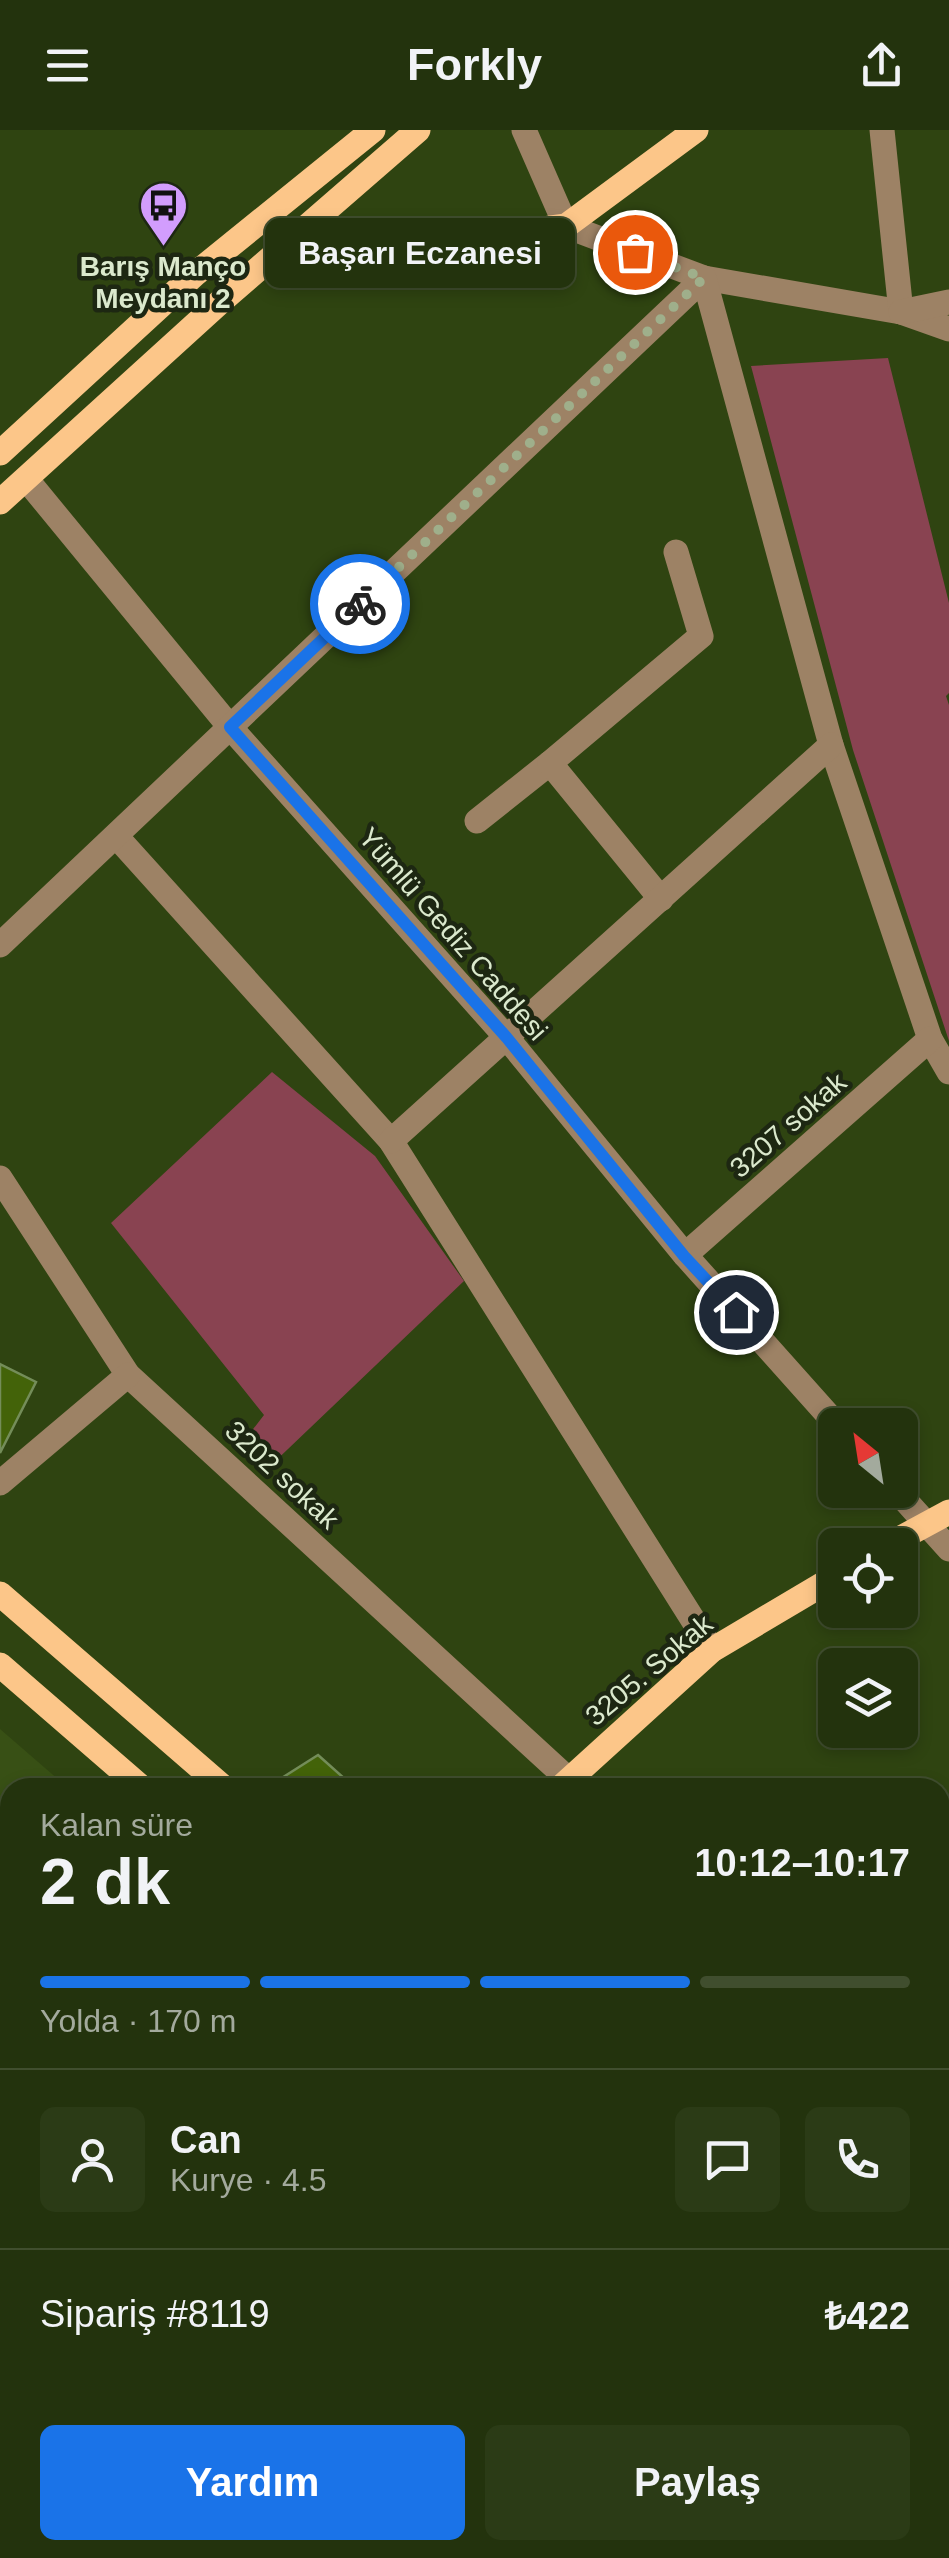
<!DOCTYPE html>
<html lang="tr">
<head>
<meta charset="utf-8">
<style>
  :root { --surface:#23330d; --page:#2b3b16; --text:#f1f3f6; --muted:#a3aa9d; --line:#404e2e; --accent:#1a73e8 }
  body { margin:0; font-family:Helvetica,sans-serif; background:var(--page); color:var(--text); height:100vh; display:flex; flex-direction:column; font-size:38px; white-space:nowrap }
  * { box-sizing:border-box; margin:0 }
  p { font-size:32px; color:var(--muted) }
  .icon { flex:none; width:55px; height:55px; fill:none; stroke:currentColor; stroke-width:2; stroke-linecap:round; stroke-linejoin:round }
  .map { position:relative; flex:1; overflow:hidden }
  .panel { position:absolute; left:0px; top:1648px; width:950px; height:782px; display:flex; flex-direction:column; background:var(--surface); border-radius:30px 30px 0 0; box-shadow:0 5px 15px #0003,0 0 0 2px var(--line) }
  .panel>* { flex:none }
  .needle { width:65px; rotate:330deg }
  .buttons { position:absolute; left:818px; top:1278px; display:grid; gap:20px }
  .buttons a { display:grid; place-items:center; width:100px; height:100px; border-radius:15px; background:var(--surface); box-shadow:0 5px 15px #0003,0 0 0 2px var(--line); font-size:50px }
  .pin { position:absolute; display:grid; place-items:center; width:85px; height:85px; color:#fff; margin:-42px; border:5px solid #fff; border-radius:50%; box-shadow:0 2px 10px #0007 }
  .courier { position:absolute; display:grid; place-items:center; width:100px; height:100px; margin:-50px; border:8px solid #1a73e8; border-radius:50%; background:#fff; color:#222; box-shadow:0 2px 12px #0007 }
  .bubble { position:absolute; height:70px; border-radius:15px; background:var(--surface); box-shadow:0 5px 15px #0003,0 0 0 2px var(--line); font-size:32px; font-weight:700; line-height:70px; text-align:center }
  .overview em { font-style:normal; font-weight:700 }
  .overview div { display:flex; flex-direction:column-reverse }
  .overview { display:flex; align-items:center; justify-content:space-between; height:170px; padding:0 40px }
  h1 { font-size:65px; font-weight:700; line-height:75px }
  .bar { display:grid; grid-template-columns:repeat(4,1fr); gap:15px 10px; align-content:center; height:120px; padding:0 40px }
  .bar i { height:12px; border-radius:8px; background:var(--line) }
  .bar .selected { background:var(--accent) }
  .bar p { grid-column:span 4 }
  .line { display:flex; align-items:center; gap:25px; padding:0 40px; border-top:2px solid var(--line) }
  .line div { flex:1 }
  .round { display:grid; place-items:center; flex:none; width:105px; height:105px; border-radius:15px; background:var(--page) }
  .cta { display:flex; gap:20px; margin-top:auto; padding:20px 40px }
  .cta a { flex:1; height:115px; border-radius:15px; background:var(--accent); color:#fff; font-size:40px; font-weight:700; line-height:115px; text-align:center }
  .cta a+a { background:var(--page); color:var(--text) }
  header { display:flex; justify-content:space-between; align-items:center; height:130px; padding:0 40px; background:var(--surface); font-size:45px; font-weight:700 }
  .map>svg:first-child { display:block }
  .built { fill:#385015 }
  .green { fill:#894351 }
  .building { fill:#436309; stroke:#748d59; stroke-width:2.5 }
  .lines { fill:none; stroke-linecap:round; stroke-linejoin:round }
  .minor { stroke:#9d8265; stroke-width:25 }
  .major { stroke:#fcc689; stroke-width:25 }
  .done { stroke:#9faf8b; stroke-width:10; stroke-dasharray:0 18 }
  .route { stroke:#1a73e8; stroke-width:12 }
  .labels { text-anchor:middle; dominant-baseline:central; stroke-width:9; stroke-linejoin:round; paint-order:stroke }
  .poi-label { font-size:28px; font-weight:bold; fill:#dbe9cd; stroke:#1d2712 }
  .street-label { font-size:28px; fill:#dbe9cd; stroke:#1d2712 }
</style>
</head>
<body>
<header><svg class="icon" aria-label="menu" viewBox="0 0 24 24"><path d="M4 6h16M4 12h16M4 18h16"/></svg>Forkly<svg class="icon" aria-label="share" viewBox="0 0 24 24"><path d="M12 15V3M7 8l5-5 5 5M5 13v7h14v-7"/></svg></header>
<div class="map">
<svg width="949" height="2428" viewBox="0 0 949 2428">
  <rect width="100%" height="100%" fill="#2f4411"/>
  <!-- built -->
  <g class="built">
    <path d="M0,1599L67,1657L10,1658V1911L0,1901Z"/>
    <path d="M0,1952L10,1965V2135L0,2145Z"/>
  </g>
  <!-- green -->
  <g class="green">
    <path d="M888,228L949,473V563L946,566L949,575V911L853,620L751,236Z"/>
    <path d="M272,942L375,1026L464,1151L266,1340L240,1316L264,1285L111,1093Z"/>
    <path d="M288,2420H397L404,2428H279Z"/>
  </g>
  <!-- building -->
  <g class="building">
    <path d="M0,1234L36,1252L0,1323Z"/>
    <path d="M318,1625L355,1658H266Z"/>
  </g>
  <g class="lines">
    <!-- minor -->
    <g class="minor">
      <path d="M524,0L566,96L704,148L901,182L949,199"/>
      <path d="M882,0L901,182"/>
      <path d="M901,182L949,172"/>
      <path d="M27,350L230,597L507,908L685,1125L837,1295"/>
      <path d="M477,691L550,633"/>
      <path d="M116,706L391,1011L712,1520"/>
      <path d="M661,769L550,633L701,506L676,422"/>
      <path d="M0,815L704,148L831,615L930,909L949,942"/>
      <path d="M391,1011L831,615"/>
      <path d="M0,1048L128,1245L568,1649"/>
      <path d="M685,1125L930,909"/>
      <path d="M0,1353L128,1245"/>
      <path d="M896,1360L949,1419"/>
      <path d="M940,1772L949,1764"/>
      <path d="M0,1922L10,1935"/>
      <path d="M0,2179L10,2170"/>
      <path d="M940,2184L949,2176"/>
      <path d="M409,2420L416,2428"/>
      <path d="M531,2428L539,2420"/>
    </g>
    <!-- major -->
    <g class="major">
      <path d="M309,96L404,117L566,96L696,0"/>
      <path d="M0,323L195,144L373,0"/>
      <path d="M0,372L219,173L418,0"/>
      <path d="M888,1415L949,1382"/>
      <path d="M0,1464L224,1658"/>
      <path d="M0,1535L142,1658"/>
      <path d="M560,1658L712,1520L835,1447"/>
      <path d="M940,2269L949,2276"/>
      <path d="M940,2325L949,2333"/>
    </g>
  </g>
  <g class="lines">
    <!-- done -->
    <path class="done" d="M360,474L704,148L635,122"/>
    <!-- route -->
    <path class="route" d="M360,474L230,597L507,908L684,1126L736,1182"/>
  </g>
  <!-- icons -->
  <defs>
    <symbol id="bus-pin" viewBox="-11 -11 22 30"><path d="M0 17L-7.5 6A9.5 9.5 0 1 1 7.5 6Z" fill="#d29dfd" stroke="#1d2712"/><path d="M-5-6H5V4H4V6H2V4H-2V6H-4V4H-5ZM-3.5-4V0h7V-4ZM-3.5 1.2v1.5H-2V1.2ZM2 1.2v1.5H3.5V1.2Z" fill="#111"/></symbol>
  </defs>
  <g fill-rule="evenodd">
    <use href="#bus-pin" x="136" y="48" width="55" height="75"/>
  </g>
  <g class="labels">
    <!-- poi labels -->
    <g class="poi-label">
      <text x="163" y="136">Barış Manço<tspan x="163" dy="32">Meydanı 2</tspan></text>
    </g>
    <!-- street labels -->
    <g class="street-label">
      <text transform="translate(453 804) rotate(49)">Yümlü Gediz Caddesi</text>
      <text transform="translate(788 995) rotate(-41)">3207 sokak</text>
      <text transform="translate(282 1345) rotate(43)">3202 sokak</text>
      <text transform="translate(649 1540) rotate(-40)">3205. Sokak</text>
    </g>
  </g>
</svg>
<div class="buttons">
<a><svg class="needle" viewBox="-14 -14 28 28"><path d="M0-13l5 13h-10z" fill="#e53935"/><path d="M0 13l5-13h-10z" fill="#a3aa9d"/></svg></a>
<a><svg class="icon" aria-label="locate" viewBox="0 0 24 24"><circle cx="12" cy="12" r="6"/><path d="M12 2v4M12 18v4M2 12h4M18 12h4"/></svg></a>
<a><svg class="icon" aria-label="layers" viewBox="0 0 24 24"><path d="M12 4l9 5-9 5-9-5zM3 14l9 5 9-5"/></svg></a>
</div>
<div class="pin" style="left:635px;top:122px;background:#ea580c"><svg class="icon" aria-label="bag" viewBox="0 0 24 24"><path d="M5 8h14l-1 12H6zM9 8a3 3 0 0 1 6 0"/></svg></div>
<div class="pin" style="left:736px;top:1182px;background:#1f2937"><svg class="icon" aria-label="home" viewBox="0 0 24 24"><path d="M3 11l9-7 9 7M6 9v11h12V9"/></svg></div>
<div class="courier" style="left:360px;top:474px"><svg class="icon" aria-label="bike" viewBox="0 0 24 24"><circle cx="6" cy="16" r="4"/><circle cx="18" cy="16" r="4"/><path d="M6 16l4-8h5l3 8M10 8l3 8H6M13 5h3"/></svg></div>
<div class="bubble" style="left:265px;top:88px;width:310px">Başarı Eczanesi</div>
<section class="panel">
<div class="overview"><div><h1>2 dk</h1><p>Kalan süre</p></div><em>10:12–10:17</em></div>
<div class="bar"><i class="selected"></i><i class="selected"></i><i class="selected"></i><i></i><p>Yolda · 170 m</p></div>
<div class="line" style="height:180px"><a class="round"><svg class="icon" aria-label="person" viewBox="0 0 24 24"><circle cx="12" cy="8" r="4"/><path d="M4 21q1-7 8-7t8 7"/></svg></a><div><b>Can</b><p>Kurye · 4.5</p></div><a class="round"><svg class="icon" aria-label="chat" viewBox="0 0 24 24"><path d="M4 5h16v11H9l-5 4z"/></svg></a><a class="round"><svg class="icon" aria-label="phone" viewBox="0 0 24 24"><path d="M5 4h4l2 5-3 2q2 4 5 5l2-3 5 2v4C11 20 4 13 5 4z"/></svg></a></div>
<div class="line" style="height:130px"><div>Sipariş #8119</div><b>₺422</b></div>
<div class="cta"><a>Yardım</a><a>Paylaş</a></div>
</section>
</div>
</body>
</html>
